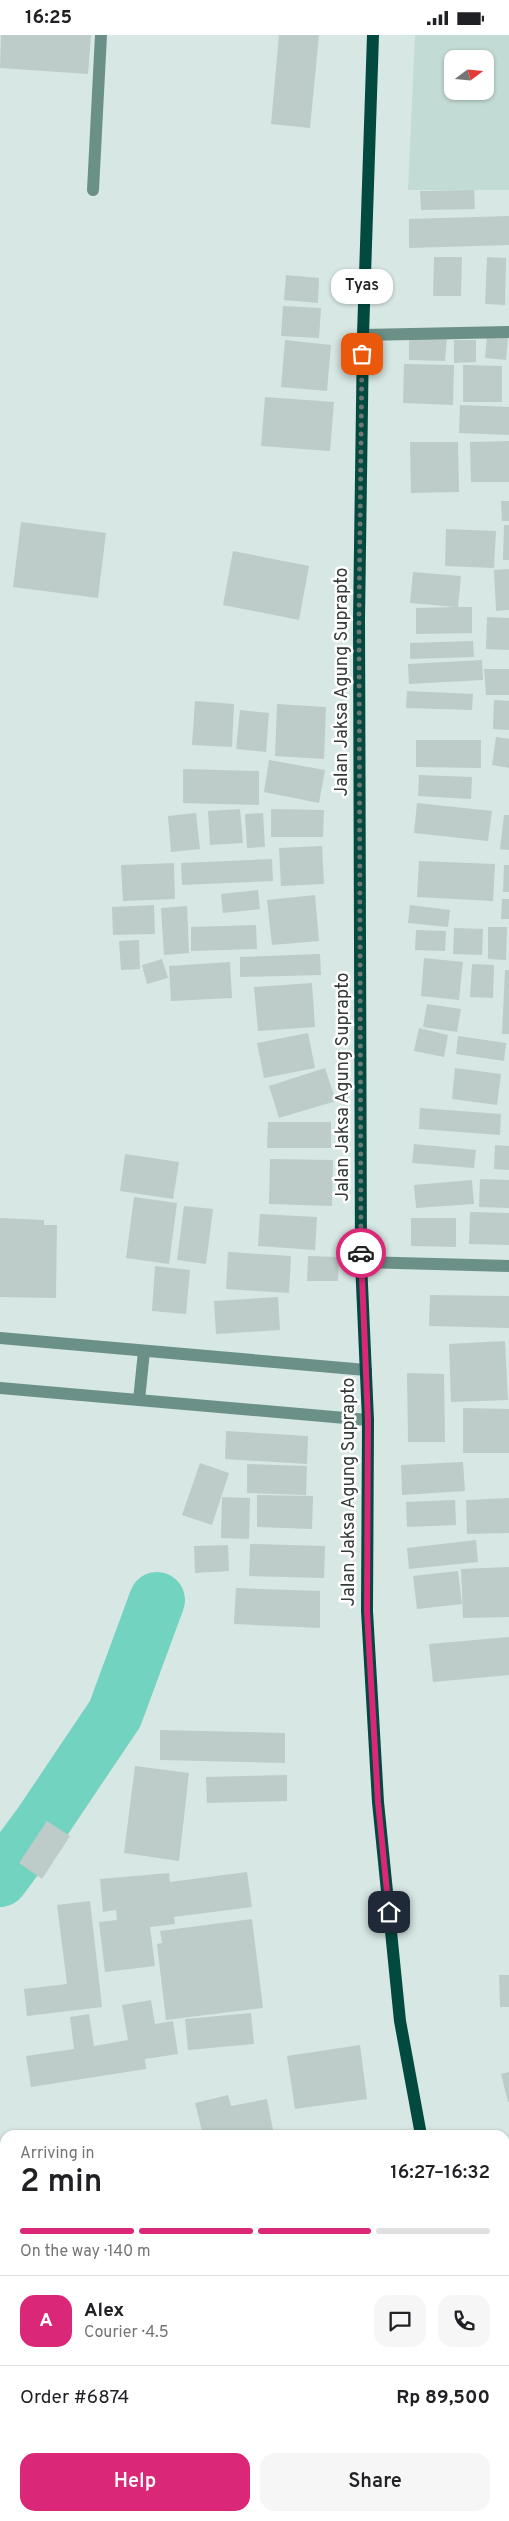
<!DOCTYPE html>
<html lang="en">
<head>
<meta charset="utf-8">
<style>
  :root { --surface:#fff; --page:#f6f6f6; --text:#202124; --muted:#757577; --line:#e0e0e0; --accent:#db2777 }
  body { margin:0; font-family:Overpass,sans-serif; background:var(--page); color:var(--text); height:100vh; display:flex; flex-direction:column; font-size:19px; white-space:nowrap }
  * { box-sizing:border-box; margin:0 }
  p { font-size:16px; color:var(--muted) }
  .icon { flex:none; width:28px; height:28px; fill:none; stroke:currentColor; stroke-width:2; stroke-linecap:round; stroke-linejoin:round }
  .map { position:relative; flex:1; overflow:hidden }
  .details { position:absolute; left:0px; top:2095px; width:510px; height:391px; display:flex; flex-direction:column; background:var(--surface); border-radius:15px 15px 0 0; box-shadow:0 1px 4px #0004 }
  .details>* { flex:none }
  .needle { width:32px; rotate:74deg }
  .controls { position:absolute; left:444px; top:15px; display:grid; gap:10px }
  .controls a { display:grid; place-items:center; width:50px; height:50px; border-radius:10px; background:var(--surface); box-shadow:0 1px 4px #0004; font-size:25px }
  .pin { position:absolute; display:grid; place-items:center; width:42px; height:42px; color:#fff; margin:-21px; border-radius:10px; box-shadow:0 2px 8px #0006 }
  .courier { position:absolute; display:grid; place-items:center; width:50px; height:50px; margin:-25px; border:4px solid #db2777; border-radius:50%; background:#fff; color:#222; box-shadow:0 1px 6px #0007 }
  .bubble { position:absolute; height:35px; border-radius:15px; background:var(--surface); box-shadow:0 1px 4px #0004; font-size:16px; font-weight:600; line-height:35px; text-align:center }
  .overview em { font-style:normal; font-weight:600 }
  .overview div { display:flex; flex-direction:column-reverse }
  .overview { display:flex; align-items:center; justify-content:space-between; height:85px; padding:0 20px }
  h1 { font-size:32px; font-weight:600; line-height:38px }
  .bar { display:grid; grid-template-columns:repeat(4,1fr); gap:8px 5px; align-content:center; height:60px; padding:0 20px }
  .bar i { height:6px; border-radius:4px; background:var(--line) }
  .bar .on { background:var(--accent) }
  .bar p { grid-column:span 4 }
  .line { display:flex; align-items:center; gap:12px; padding:0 20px; border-top:1px solid var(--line) }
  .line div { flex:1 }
  .round { display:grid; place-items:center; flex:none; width:52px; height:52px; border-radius:15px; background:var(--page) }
  .cta { display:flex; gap:10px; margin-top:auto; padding:10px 20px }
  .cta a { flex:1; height:58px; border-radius:15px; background:var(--accent); color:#fff; font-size:20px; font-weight:600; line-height:58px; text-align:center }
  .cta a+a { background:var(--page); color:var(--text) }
  .status { display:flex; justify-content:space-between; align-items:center; height:35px; padding:0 25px; background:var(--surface); direction:ltr }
  .status svg { height:14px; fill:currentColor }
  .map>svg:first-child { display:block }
  .built { fill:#c3dbd5; fill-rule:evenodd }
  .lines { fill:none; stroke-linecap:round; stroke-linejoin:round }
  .river { stroke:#72d3c0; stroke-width:56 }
  .building { fill:#bdccc8 }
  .minor { stroke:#6b9088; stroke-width:12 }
  .major { stroke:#02493f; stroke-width:12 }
  .done { stroke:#6e7774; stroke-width:5; stroke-dasharray:0 9 }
  .route { stroke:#db2777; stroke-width:6 }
  .labels { text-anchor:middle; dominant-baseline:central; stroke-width:5; stroke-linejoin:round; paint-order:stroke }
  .street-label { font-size:18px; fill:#353b39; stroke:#fff }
</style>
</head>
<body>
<div class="status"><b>16:25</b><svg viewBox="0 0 49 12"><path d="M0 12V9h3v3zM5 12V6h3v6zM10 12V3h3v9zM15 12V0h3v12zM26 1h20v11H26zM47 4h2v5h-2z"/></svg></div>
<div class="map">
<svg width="509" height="2486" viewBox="0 0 509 2486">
  <rect width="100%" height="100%" fill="#d7e7e3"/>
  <!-- built -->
  <path class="built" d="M415,0H509V155H408ZM452,24H485V56H452Z"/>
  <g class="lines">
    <!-- river -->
    <g class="river">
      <path d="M0,1844L41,1789L115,1679L157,1565"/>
      <path d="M0,2190L5,2195"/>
    </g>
  </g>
  <!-- building -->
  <g class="building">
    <path d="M1,0H91L88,39L0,33Z"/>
    <path d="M279,0H319L310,93L271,89Z"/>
    <path d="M474,155L475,174L421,175L420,156Z"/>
    <path d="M509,181V210L409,213V184Z"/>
    <path d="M434,222H462L461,261H433Z"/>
    <path d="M487,222L506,223L505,270L485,269Z"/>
    <path d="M286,240L319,243L318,268L284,265Z"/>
    <path d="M283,271L321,273L319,303L281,301Z"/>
    <path d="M487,300L508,302L506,325L485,323Z"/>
    <path d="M409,302L447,303L445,326L409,325Z"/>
    <path d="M285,305L331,310L327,356L281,352Z"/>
    <path d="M454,305H476V327L454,328Z"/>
    <path d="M404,329L454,330L453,370L403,368Z"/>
    <path d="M463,330L502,331V367H463Z"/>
    <path d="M265,362L334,367L330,416L261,411Z"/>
    <path d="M460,370L509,372V400L459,398Z"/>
    <path d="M509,406V447H471L470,407Z"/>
    <path d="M410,407H458L459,457L411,458Z"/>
    <path d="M501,466H509V486H502Z"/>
    <path d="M21,487L106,498L98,563L13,552Z"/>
    <path d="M504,490H509V525H503Z"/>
    <path d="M446,494L496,496L494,533L445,531Z"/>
    <path d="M233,516L309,531L299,585L223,570Z"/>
    <path d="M509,534V575L496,576L494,535Z"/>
    <path d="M413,537L461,541L458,572H472V598L416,599V573L456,572L410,568Z"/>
    <path d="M487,582L509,583V615L486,614Z"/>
    <path d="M473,606L474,622L410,624V608Z"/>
    <path d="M482,625L483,645L409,649L408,629Z"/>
    <path d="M484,634H509V660H486Z"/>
    <path d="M407,656L473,659L472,675L406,673Z"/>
    <path d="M494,665L509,666V695L493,694Z"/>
    <path d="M195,666L234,669L232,712L192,710Z"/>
    <path d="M277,669L326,672L324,724L275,721Z"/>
    <path d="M240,675L269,678L266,717L236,714Z"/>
    <path d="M496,702L509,704V733L492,730Z"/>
    <path d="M416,705H481V733L416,732Z"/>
    <path d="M269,725L325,735L319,768L264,757Z"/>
    <path d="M183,734L259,736V770L183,768Z"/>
    <path d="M419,740L472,742L471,764L418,761Z"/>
    <path d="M417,768L492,776L488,806L414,798Z"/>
    <path d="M240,774L243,808L210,810L208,776Z"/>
    <path d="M271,774L324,775L323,802H271Z"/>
    <path d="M196,778L200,814L171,817L168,781Z"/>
    <path d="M263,778L265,812L247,813L245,779Z"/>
    <path d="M504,780H509V815L500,814Z"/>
    <path d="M322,811L324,849L281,851L279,813Z"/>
    <path d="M272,824L273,846L182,850L181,828Z"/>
    <path d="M419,826L495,829L493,866L417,862Z"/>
    <path d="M174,828L175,864L123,866L121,830Z"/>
    <path d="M504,830H509V857H503Z"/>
    <path d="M258,855L260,874L223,878L221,859Z"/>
    <path d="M315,860L319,906L272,910L267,865Z"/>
    <path d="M502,864H509V884H501Z"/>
    <path d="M154,870L155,899L113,900L112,872Z"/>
    <path d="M410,870L450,875L448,892L408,888Z"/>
    <path d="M187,871L189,918L164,920L161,873Z"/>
    <path d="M256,890L257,914L191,916V892Z"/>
    <path d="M488,892H507L506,925L488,924Z"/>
    <path d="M454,893L483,894L482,920L453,919Z"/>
    <path d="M416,895L446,896L445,916L415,915Z"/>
    <path d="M139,905L140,934L121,935L119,906Z"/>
    <path d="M320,919L321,940L240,942V922Z"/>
    <path d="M424,923L463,927L459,965L421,961Z"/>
    <path d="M162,924L168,943L147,949L142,930Z"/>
    <path d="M230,927L232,963L171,966L169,931Z"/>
    <path d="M472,929L494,930L493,963L470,962Z"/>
    <path d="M505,935H509V999H502Z"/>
    <path d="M312,948L315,992L258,996L254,952Z"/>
    <path d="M427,969L461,974L457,997L423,992Z"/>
    <path d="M419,993L448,1000L444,1022L414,1016Z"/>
    <path d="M308,998L315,1033L264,1043L257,1008Z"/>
    <path d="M458,1001L506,1008L504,1026L456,1019Z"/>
    <path d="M325,1033L336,1066L279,1083L269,1051Z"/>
    <path d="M455,1033L501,1039L497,1070L452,1064Z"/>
    <path d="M420,1073L501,1079L500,1100L419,1094Z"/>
    <path d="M268,1087H331V1113H267Z"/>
    <path d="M414,1109L476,1115L474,1133L412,1128Z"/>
    <path d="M495,1110L509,1111V1135L494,1134Z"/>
    <path d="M125,1119L179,1127L173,1164L120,1156Z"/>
    <path d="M270,1124L333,1125L332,1171L269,1169Z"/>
    <path d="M480,1144L509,1145V1173L479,1172Z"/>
    <path d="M472,1145L474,1169L416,1173L414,1150Z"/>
    <path d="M134,1162L177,1168L169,1229L126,1223Z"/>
    <path d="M184,1171L213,1174L206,1229L177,1225Z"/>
    <path d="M470,1177L509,1178V1210L469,1209Z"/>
    <path d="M260,1179L317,1182L315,1215L258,1211Z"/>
    <path d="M0,1183L44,1185V1190H57L56,1263L0,1262Z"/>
    <path d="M411,1183H456V1212L411,1211Z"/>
    <path d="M228,1217L291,1221L289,1258L226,1254Z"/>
    <path d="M308,1221L339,1222L338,1246H307Z"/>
    <path d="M155,1231L190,1235L186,1279L152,1276Z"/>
    <path d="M430,1260L509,1261V1293L429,1291Z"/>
    <path d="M278,1262L280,1295L216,1299L214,1266Z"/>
    <path d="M505,1306L508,1365L451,1367L449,1309Z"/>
    <path d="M407,1338L444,1339L445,1407H408Z"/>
    <path d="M463,1373L509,1374V1418H463Z"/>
    <path d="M226,1396L308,1401L307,1429L225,1424Z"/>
    <path d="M463,1427L465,1456L402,1460L401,1430Z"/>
    <path d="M200,1428L229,1438L212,1490L182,1480Z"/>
    <path d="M247,1429L307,1431L306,1460L247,1458Z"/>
    <path d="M257,1460L313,1461L312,1494L257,1492Z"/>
    <path d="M222,1462L250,1463L249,1504L221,1503Z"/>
    <path d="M509,1463V1498L467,1499L466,1465Z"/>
    <path d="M455,1465L456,1490L407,1492L406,1467Z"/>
    <path d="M476,1505L478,1527L409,1534L407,1513Z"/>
    <path d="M250,1509L325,1511L324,1543L249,1541Z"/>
    <path d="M228,1510L229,1536L195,1538L194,1511Z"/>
    <path d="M509,1532V1582L463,1583L461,1534Z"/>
    <path d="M458,1536L462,1569L417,1574L413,1541Z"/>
    <path d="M236,1553L320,1556V1593L234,1589Z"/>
    <path d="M509,1602V1640L433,1647L429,1609Z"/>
    <path d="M160,1695L285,1698V1728L160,1725Z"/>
    <path d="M135,1731L189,1738L179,1826L124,1818Z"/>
    <path d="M287,1740V1766L207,1768L206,1742Z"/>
    <path d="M47,1786L70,1801L42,1844L19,1828Z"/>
    <path d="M247,1837L252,1872L174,1882L175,1889L150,1892L155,1931L105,1937L99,1887L117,1885L116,1875L103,1877L100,1844L169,1838L170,1847Z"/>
    <path d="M90,1866L102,1972L27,1981L24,1954L67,1949L57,1870Z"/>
    <path d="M252,1884L263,1973L166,1985L157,1909L162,1908L160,1896Z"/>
    <path d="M499,1940H509V1972H500Z"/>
    <path d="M151,1965L155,1989L173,1986L178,2019L145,2024L146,2034L31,2052L26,2021L74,2014L70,1982L89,1979L94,2011L128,2005L122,1970Z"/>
    <path d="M251,1978L254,2009L188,2015L185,1984Z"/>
    <path d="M360,2010L367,2064L295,2074L287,2021Z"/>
    <path d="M509,2037V2067H508L501,2039Z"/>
    <path d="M228,2060L231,2071L267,2064L274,2100H203L195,2068Z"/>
    <path d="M505,2462L509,2474V2486H467L466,2481H505Z"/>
  </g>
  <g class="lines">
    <!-- minor -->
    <g class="minor">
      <path d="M93,155L101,0"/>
      <path d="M363,300L509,297"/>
      <path d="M361,1227L509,1231"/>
      <path d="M0,1303L366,1335"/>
      <path d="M0,1353L368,1385"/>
      <path d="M139,1365L144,1316"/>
    </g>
    <!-- major -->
    <g class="major">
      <path d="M373,0L363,300L359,584L361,1227L368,1385L367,1576L378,1767L400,1986L421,2100"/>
      <path d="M505,2379L509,2391"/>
    </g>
  </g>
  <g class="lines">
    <!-- done -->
    <path class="done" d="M361,1218L359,584L362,319"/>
    <!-- route -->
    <path class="route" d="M361,1218L368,1385L367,1576L378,1767L389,1877"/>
  </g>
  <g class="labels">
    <!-- street labels -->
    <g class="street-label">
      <text transform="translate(342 647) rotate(-90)">Jalan Jaksa Agung Suprapto</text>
      <text transform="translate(343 1052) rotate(-90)">Jalan Jaksa Agung Suprapto</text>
      <text transform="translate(349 1457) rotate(-90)">Jalan Jaksa Agung Suprapto</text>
    </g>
  </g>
</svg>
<div class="controls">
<a><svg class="needle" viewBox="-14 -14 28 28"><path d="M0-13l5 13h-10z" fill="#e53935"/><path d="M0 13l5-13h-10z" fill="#757577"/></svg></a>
</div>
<div class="pin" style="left:362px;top:319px;background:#ea580c"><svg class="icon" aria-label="bag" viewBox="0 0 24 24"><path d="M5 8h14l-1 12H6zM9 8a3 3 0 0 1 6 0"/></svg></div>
<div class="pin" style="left:389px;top:1877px;background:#1f2937"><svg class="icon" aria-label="home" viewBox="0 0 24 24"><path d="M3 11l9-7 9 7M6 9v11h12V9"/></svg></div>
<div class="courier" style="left:361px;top:1218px"><svg class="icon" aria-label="car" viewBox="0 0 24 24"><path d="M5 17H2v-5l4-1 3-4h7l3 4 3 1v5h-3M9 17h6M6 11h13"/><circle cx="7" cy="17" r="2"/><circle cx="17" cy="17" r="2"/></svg></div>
<div class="bubble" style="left:331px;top:234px;width:62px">Tyas</div>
<section class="details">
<div class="overview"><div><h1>2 min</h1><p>Arriving in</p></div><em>16:27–16:32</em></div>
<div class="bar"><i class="on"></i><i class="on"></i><i class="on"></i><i></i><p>On the way · 140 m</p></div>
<div class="line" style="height:90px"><b class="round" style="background:var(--accent);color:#fff">A</b><div><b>Alex</b><p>Courier · 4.5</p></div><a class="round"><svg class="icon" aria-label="chat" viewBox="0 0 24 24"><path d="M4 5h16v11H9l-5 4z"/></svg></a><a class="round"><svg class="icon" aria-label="phone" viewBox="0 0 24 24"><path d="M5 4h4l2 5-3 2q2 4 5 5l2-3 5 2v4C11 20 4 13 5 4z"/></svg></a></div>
<div class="line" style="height:65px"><div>Order #6874</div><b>Rp 89,500</b></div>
<div class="cta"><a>Help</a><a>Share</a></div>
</section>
</div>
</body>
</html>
